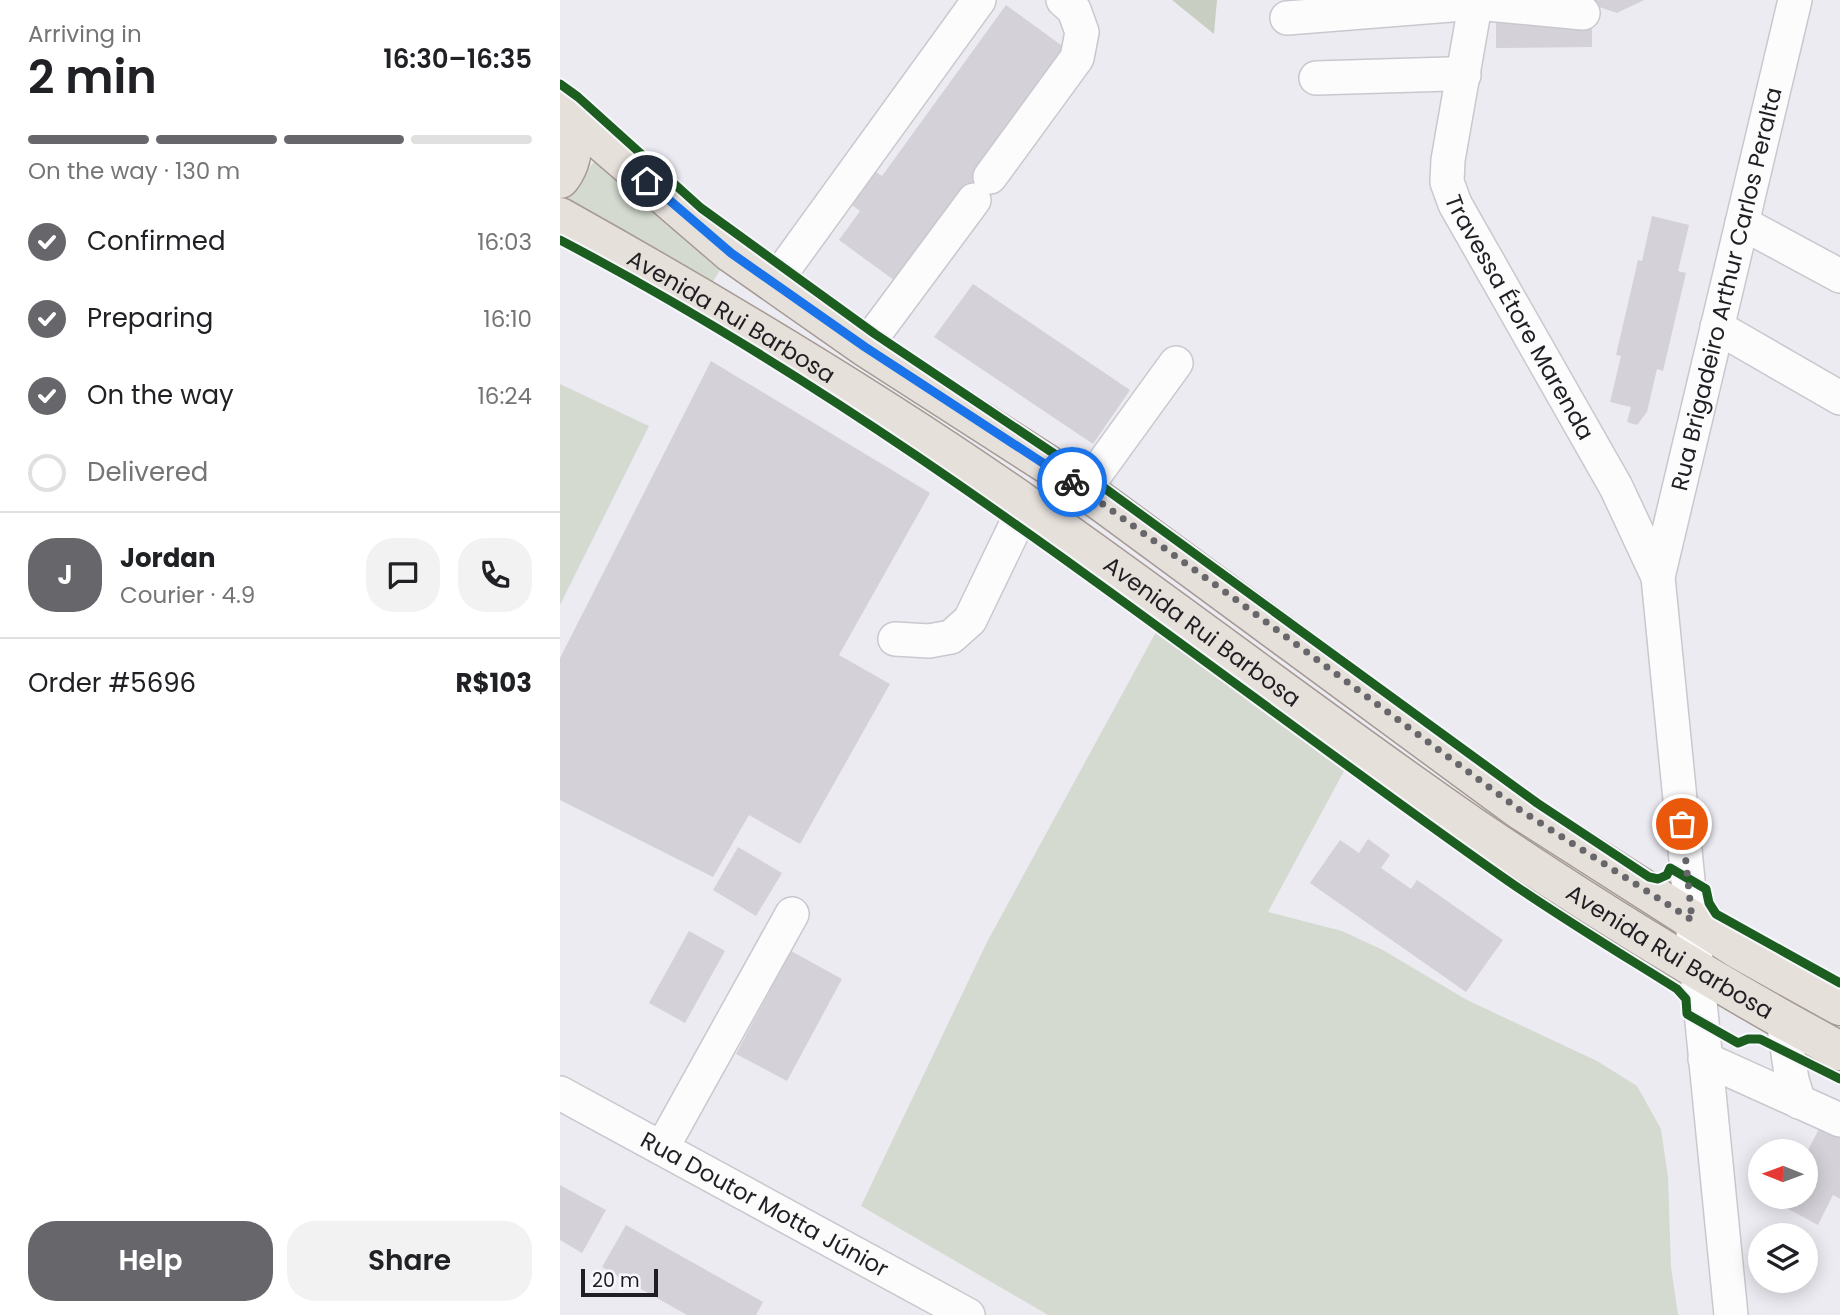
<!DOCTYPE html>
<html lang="en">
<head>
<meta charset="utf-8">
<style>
  :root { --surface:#fff; --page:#f2f2f2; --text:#202124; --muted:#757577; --line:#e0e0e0; --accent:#67666b }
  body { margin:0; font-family:Poppins,sans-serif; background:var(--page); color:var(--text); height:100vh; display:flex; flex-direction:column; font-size:26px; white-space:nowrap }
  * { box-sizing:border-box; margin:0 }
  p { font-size:23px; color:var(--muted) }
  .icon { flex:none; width:38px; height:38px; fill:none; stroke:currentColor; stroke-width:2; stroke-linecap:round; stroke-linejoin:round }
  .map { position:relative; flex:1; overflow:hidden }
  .side { display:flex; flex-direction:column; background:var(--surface); width:560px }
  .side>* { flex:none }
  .needle { width:46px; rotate:271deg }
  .controls { position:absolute; left:1188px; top:1139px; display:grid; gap:14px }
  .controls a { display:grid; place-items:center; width:70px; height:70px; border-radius:50%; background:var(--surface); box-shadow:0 4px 18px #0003; font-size:35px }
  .scale { position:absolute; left:21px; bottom:18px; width:77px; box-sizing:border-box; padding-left:7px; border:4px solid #201e23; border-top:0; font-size:19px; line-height:24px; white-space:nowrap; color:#201e23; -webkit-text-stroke:5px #f8f7fe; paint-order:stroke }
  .pin { position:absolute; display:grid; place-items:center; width:60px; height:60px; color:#fff; margin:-30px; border:4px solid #fff; border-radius:50%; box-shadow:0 2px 7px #0007 }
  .courier { position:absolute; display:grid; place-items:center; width:70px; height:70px; margin:-35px; border:5px solid #1a73e8; border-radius:50%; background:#fff; color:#222; box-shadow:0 2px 9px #0007 }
  .head em { font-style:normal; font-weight:600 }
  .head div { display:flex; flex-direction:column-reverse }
  .head { display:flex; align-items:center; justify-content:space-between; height:119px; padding:0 28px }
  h1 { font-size:46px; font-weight:600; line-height:52px }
  .bar { display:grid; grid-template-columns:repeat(4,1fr); gap:10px 7px; align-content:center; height:84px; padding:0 28px }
  .bar i { height:9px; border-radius:5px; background:var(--line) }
  .bar .current { background:var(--accent) }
  .bar p { grid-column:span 4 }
  .line { display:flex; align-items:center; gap:18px; padding:0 28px; border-top:2px solid var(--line) }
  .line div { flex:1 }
  .round { display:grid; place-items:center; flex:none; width:74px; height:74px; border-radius:28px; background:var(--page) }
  ol { padding:0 28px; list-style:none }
  li { display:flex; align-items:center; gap:21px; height:77px }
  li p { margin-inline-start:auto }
  li .icon { padding:7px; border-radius:50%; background:var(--accent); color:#fff; stroke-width:4 }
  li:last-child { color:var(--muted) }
  li i { width:38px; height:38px; border:4px solid var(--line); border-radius:50% }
  .cta { display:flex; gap:14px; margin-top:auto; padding:14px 28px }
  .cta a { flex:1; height:80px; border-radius:28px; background:var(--accent); color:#fff; font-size:28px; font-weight:600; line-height:80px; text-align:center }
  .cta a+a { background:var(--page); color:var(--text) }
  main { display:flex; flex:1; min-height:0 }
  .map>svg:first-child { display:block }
  .green { fill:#d4dacf }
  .forest { fill:#c8cfc2 }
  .building { fill:#d4d2d8 }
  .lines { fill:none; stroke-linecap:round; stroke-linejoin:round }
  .minor-casing { stroke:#c9c8ce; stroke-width:36 }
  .major-casing { stroke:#a59a93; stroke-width:41 }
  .minor { stroke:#fcfcfd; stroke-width:33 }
  .major { stroke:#e6e0db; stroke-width:38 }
  .cycleway-casing { stroke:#f8f7fe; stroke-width:13 }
  .cycleway { stroke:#1b5e20; stroke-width:9 }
  .done { stroke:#67666b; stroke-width:7; stroke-dasharray:0 12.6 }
  .route { stroke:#1a73e8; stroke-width:9 }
  .labels { text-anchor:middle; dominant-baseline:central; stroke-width:5; stroke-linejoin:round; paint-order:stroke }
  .street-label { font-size:23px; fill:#201e23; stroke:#f8f7fe }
</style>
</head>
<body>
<main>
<section class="side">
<div class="head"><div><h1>2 min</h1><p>Arriving in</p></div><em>16:30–16:35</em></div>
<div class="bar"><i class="current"></i><i class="current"></i><i class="current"></i><i></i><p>On the way · 130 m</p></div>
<ol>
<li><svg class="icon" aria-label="check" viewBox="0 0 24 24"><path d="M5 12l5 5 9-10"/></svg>Confirmed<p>16:03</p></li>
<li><svg class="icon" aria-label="check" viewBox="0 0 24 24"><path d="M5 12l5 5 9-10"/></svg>Preparing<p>16:10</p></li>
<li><svg class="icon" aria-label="check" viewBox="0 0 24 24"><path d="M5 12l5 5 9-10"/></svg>On the way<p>16:24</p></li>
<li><i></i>Delivered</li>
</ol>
<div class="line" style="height:126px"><b class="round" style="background:var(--accent);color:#fff">J</b><div><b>Jordan</b><p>Courier · 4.9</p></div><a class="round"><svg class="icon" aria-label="chat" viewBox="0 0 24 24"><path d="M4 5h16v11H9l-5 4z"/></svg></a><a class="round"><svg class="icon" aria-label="phone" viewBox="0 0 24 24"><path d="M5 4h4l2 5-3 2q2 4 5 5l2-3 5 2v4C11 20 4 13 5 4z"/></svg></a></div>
<div class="line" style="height:91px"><div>Order #5696</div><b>R$103</b></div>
<div class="cta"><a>Help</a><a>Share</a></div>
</section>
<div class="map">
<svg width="1280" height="1315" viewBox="0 0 1280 1315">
  <rect width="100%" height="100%" fill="#ecebf2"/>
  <!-- green -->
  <g class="green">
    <path d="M38,158L162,267L148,289L0,202C19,194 23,171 38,158Z"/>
    <path d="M0,384L89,426L0,605Z"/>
    <path d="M596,632L784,771L708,912L782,931L823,950L907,1000L1037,1061L1077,1086L1101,1129L1108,1177L1111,1267L1118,1315H488L301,1206L427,942Z"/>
  </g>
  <!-- forest -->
  <path class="forest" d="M612,0H657L654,34Z"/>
  <!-- building -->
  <g class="building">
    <path d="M1018,0H1084L1057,13Z"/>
    <path d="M446,5L505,48L437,182L342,286L279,240L300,211L281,197L305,164L322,176Z"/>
    <path d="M1032,21V47L936,48V22Z"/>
    <path d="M1092,216L1129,225L1118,271L1126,273L1103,371L1097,369L1087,412L1077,425L1067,422L1071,407L1050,402L1061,356L1056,355L1078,260L1082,261Z"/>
    <path d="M413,284L570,390L533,444L374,337Z"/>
    <path d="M151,361L370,493L279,655L330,684L240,844L189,815L153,877L0,800V658Z"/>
    <path d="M808,839L830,855L821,868L851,889L857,880L943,940L906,992L750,883L780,840L799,853Z"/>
    <path d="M178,847L222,873L196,916L153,890Z"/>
    <path d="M129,931L165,951L125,1023L89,1003Z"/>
    <path d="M231,951L282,979L227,1081L176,1054Z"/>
    <path d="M1260,1127L1280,1137V1199L1273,1195L1258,1225L1219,1204L1223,1197H1246V1154Z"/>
    <path d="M0,1185L46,1210L22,1253L0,1240Z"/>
    <path d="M66,1225L203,1302L196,1315H127L42,1267Z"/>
  </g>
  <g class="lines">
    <defs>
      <g id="minor">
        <path id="s1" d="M916,0L888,160L887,182L895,204L1056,487L1098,577L1171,1315"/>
        <path d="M727,18L916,3L1023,13"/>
        <path d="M756,78L889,74L904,75"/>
        <path d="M430,177L517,58L522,32L514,10L503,0"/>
        <path d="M1182,223L1280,276"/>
        <path d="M214,283L419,0"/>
        <path d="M1157,327L1280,398"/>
        <path d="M305,347L414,200"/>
        <path d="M524,490L616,363"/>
        <path id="s2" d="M1098,577L1235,0"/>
        <path d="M335,639L369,641L391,637L410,620L466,504"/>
        <path d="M1223,1020L1232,1080L1239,1102"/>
        <path d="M1145,1059L1280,1120"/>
        <path id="s3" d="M0,1093L408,1315"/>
        <path d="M102,1148L232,914"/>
      </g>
      <g id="major">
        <path d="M0,106L171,253L305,347L487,464L543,503L960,810L1181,951L1280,1006"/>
        <path d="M0,179C17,157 13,136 7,110"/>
        <path id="s4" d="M0,217C159,306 315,399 464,503C617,610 765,725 919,831C1036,910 1156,984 1280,1051"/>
      </g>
    </defs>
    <!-- minor casing -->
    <use href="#minor" class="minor-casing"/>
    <!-- major casing -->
    <use href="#major" class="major-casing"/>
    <!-- minor -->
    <use href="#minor" class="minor"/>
    <!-- major -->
    <use href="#major" class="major"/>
    <defs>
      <g id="cycleway">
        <path d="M0,84L18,97L141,208L315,334L532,479L977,803L1089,877L1098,879L1107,875L1110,868L1146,889L1149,903L1156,914L1280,983"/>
        <path d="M0,240C337,416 631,658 941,876C998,916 1058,952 1117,989L1126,999L1127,1014L1178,1043L1188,1039H1200L1280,1079"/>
      </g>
    </defs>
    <!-- cycleway casing -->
    <use href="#cycleway" class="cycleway-casing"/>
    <!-- cycleway -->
    <use href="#cycleway" class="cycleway"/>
  </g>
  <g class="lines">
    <!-- done -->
    <path class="done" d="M512,482L671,596L960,810L1132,920L1122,824"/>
    <!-- route -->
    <path class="route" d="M87,181L171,253L305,347L512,482"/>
  </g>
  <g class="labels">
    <!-- street labels -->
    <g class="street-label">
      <text stroke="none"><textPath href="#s2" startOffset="296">Rua Brigadeiro Arthur Carlos Peralta</textPath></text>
      <text stroke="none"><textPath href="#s4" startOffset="198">Avenida Rui Barbosa</textPath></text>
      <text stroke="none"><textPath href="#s1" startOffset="338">Travessa Étore Marenda</textPath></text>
      <text stroke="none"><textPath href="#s4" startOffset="765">Avenida Rui Barbosa</textPath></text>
      <text stroke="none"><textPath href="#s4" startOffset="1332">Avenida Rui Barbosa</textPath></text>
      <text stroke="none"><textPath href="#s3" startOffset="233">Rua Doutor Motta Júnior</textPath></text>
    </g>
  </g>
</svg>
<div class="controls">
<a><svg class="needle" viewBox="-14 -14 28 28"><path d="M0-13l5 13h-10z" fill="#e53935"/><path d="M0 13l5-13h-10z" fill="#757577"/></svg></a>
<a><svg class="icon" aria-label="layers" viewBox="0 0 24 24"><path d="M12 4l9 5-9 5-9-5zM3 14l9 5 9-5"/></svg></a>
</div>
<div class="scale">20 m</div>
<div class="pin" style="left:1122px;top:824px;background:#ea580c"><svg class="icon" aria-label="bag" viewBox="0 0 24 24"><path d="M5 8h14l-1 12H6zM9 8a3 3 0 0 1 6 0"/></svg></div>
<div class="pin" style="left:87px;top:181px;background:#1f2937"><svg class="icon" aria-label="home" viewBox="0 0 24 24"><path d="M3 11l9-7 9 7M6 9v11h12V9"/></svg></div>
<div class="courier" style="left:512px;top:482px"><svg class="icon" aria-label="bike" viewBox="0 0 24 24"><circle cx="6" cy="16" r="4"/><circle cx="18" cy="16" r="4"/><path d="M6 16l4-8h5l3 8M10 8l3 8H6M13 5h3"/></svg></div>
</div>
</main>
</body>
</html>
